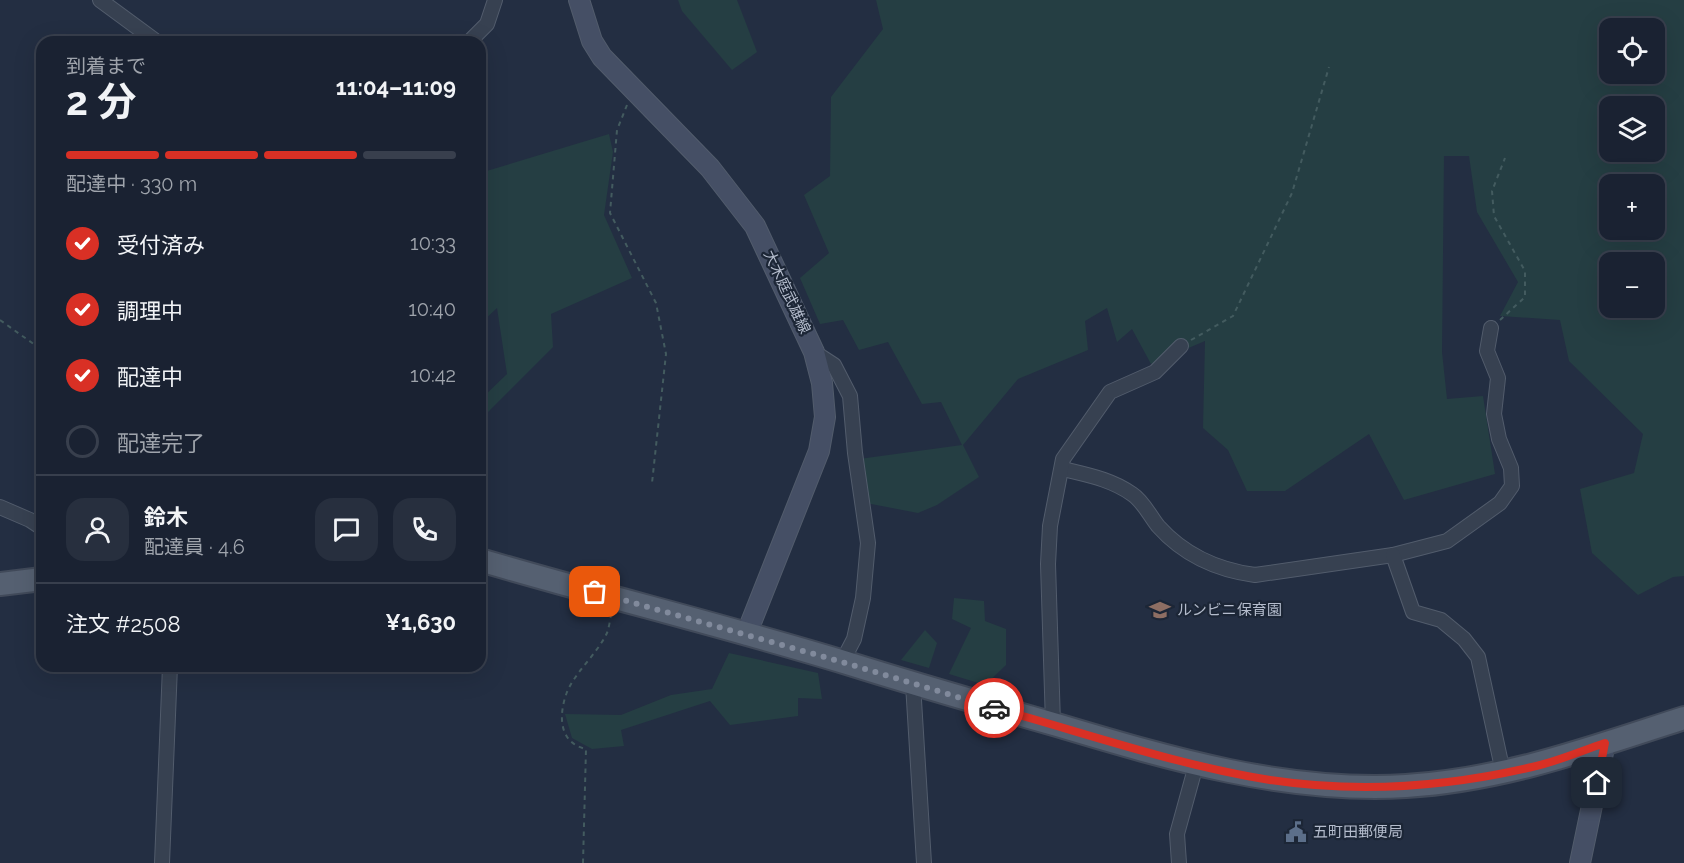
<!DOCTYPE html>
<html lang="ja">
<head>
<meta charset="utf-8">
<style>
  :root { --surface:#1a2232; --page:#272f3e; --text:#f1f3f6; --muted:#9fa4ac; --line:#383f4d; --accent:#d93025 }
  body { margin:0; font-family:Raleway,"Noto Sans JP",sans-serif; background:var(--page); color:var(--text); height:100vh; display:flex; flex-direction:column; font-size:22px; white-space:nowrap }
  * { box-sizing:border-box; margin:0 }
  p { font-size:20px; color:var(--muted) }
  .icon { flex:none; width:33px; height:33px; fill:none; stroke:currentColor; stroke-width:2; stroke-linecap:round; stroke-linejoin:round }
  .map { position:relative; flex:1; overflow:hidden }
  .drawer { position:absolute; left:36px; top:36px; width:450px; height:636px; display:flex; flex-direction:column; background:var(--surface); border-radius:18px; box-shadow:0 6px 24px #0002,0 0 0 2px var(--line) }
  .drawer>* { flex:none }
  .fabs { position:absolute; left:1599px; top:18px; display:grid; gap:12px }
  .fabs a { display:grid; place-items:center; width:66px; height:66px; border-radius:12px; background:var(--surface); box-shadow:0 6px 24px #0002,0 0 0 2px var(--line); font-size:30px }
  .pin { position:absolute; display:grid; place-items:center; width:51px; height:51px; color:#fff; margin:-26px; border-radius:12px; box-shadow:0 3px 9px #0006 }
  .courier { position:absolute; display:grid; place-items:center; width:60px; height:60px; margin:-30px; border:4px solid #d93025; border-radius:50%; background:#fff; color:#222; box-shadow:0 2px 8px #0007 }
  .overview em { font-style:normal; font-weight:700 }
  .overview div { display:flex; flex-direction:column-reverse }
  .overview { display:flex; align-items:center; justify-content:space-between; height:102px; padding:0 30px }
  h1 { font-size:39px; font-weight:700; line-height:45px }
  .bar { display:grid; grid-template-columns:repeat(4,1fr); gap:9px 6px; align-content:center; height:72px; padding:0 30px }
  .bar i { height:8px; border-radius:4px; background:var(--line) }
  .bar .active { background:var(--accent) }
  .bar p { grid-column:span 4 }
  .line { display:flex; align-items:center; gap:15px; padding:0 30px; border-top:2px solid var(--line) }
  .line div { flex:1 }
  .round { display:grid; place-items:center; flex:none; width:63px; height:63px; border-radius:18px; background:var(--page) }
  ol { padding:0 30px; list-style:none }
  li { display:flex; align-items:center; gap:18px; height:66px }
  li p { margin-inline-start:auto }
  li .icon { padding:6px; border-radius:50%; background:var(--accent); color:#fff; stroke-width:4 }
  li:last-child { color:var(--muted) }
  li i { width:33px; height:33px; border:3px solid var(--line); border-radius:50% }
  .map>svg:first-child { display:block }
  .green { fill:#253e43; fill-rule:evenodd }
  .lines { fill:none; stroke-linecap:round; stroke-linejoin:round }
  .minor-casing { stroke:#525c6c; stroke-width:16 }
  .secondary-casing { stroke:#525c6c; stroke-width:22 }
  .primary-casing { stroke:#414a5a; stroke-width:26 }
  .path { stroke:#435b5f; stroke-width:2; stroke-dasharray:4.5 4.5; stroke-linecap:butt }
  .minor { stroke:#374151; stroke-width:14 }
  .secondary { stroke:#454f65; stroke-width:20 }
  .primary { stroke:#556071; stroke-width:22 }
  .done { stroke:#818a9c; stroke-width:6; stroke-dasharray:0 10.8 }
  .route { stroke:#d93025; stroke-width:8 }
  .labels { text-anchor:middle; dominant-baseline:central; stroke-width:4.5; stroke-linejoin:round; paint-order:stroke }
  .street-label { font-size:15px; fill:#b4bccc; stroke:#1c2636 }
  .poi-label { font-size:15px; fill:#b4bccc; stroke:#1c2636; text-anchor:start }
</style>
</head>
<body>
<div class="map">
<svg width="1684" height="863" viewBox="0 0 1684 863">
  <rect width="100%" height="100%" fill="#232e42"/>
  <!-- green -->
  <g class="green">
    <path d="M678,0H737L757,52L732,70L682,11Z"/>
    <path d="M876,0H1684V576L1673,577L1638,595L1592,553L1580,489L1634,473L1643,434L1569,361L1560,320L1500,316L1518,282L1477,212L1469,156H1444L1442,352L1447,399L1483,396L1495,474L1404,500L1369,434L1285,491H1247L1228,450L1203,428L1205,341L1151,364L1132,329L1117,342L1107,308L1085,321L1088,350L1018,379L963,445L979,477L937,505L918,513L866,503L859,459L962,445L941,402L922,404L888,342L859,350L843,320L820,324L800,278L829,253L804,195L830,176L831,97L883,29ZM1610,28H1654V74H1610ZM1610,106H1654V152H1610ZM1610,184H1654V230H1610ZM1610,262H1654V308H1610Z"/>
    <path d="M609,134L613,152L604,215L632,278L551,314L553,347L488,412L480,436V400L507,374L497,308L480,324V173Z"/>
    <path d="M954,598L984,601L985,621L1006,629V665L985,685L949,674L971,628L952,619Z"/>
    <path d="M925,630L937,643L929,668L901,660Z"/>
    <path d="M729,653L818,673L822,699L798,698V716L730,725L710,701L621,730L624,746L592,749L572,738L565,714L621,715L671,695L712,689Z"/>
  </g>
  <g class="lines">
    <defs>
      <g id="minor">
        <path d="M100,0L157,42"/>
        <path d="M469,42L487,24L495,0"/>
        <path d="M814,352L834,365L850,396L855,453L868,543L863,598L854,639L842,662"/>
        <path d="M1063,469C1087,475 1111,479 1132,494C1143,501 1150,516 1158,526C1183,554 1217,570 1255,575L1393,555L1447,541L1500,503L1512,486L1511,468L1499,439L1494,414L1498,378L1487,351L1491,328"/>
        <path d="M0,507L30,520L42,528"/>
        <path d="M1393,555L1413,612L1441,620L1464,639L1478,657L1503,772"/>
        <path d="M913,684L924,863"/>
        <path d="M1053,724L1048,564L1050,526L1063,459L1110,392L1155,372L1181,346"/>
        <path d="M162,863L170,666"/>
        <path d="M1179,863L1177,834L1196,765"/>
      </g>
      <g id="secondary">
        <path d="M579,0L592,41L602,57L710,168L755,226L814,352L822,383L825,417L819,451L746,635"/>
        <path d="M1580,863L1605,743"/>
      </g>
      <g id="primary">
        <path d="M480,560C602,596 726,626 847,663C917,685 987,705 1057,725C1171,759 1285,793 1406,786C1504,780 1591,748 1684,718"/>
        <path d="M0,584L42,579"/>
      </g>
    </defs>
    <!-- minor casing -->
    <use href="#minor" class="minor-casing"/>
    <!-- secondary casing -->
    <use href="#secondary" class="secondary-casing"/>
    <!-- primary casing -->
    <use href="#primary" class="primary-casing"/>
    <!-- path -->
    <g class="path">
      <path d="M627,105L617,130L610,213L656,303L666,354L652,483"/>
      <path d="M0,320L42,350"/>
      <path d="M1500,320L1525,297V271L1494,216L1492,191L1505,158"/>
      <path d="M1191,340L1233,316L1292,193L1329,67"/>
      <path d="M583,863L586,749C559,743 558,716 567,692C576,671 597,654 607,633C609,628 610,620 611,615"/>
    </g>
    <!-- minor -->
    <use href="#minor" class="minor"/>
    <!-- secondary -->
    <use href="#secondary" class="secondary"/>
    <!-- primary -->
    <use href="#primary" class="primary"/>
  </g>
  <g class="lines">
    <!-- done -->
    <path class="done" d="M595,592L842,662L994,708"/>
    <!-- route -->
    <path class="route" d="M994,708C1086,733 1176,765 1270,780C1357,793 1447,787 1532,767C1556,762 1581,751 1605,743L1597,783"/>
  </g>
  <!-- icons -->
  <defs>
    <symbol id="school-bare" viewBox="-9 -9 18 18"><path d="M0-5L7-2L0 1L-7-2ZM-4 1L0 2.5L4 1V4Q0 6-4 4Z" fill="#8d6e63" stroke="#1c2636" stroke-width="2.5" paint-order="stroke"/></symbol>
    <symbol id="civic-bare" viewBox="-9 -9 18 18"><path d="M-.6-6.5H3V-4.5H.6V-3L4-1V1h2V6H-6V1h2V-1L-.6-3ZM-1.2 2.5V6h2.4V2.5Z" fill="#5c6f8a" stroke="#1c2636" stroke-width="2.5" paint-order="stroke"/></symbol>
  </defs>
  <g fill-rule="evenodd">
    <use href="#school-bare" x="1145" y="595" width="30" height="30"/>
    <use href="#civic-bare" x="1281" y="817" width="30" height="30"/>
  </g>
  <g class="labels">
    <!-- street labels -->
    <g class="street-label">
      <text transform="translate(787 292) rotate(65)">大木庭武雄線</text>
    </g>
    <!-- poi labels -->
    <g class="poi-label">
      <text x="1177" y="610">ルンビニ保育園</text>
      <text x="1313" y="832">五町田郵便局</text>
    </g>
  </g>
</svg>
<div class="fabs">
<a><svg class="icon" aria-label="locate" viewBox="0 0 24 24"><circle cx="12" cy="12" r="6"/><path d="M12 2v4M12 18v4M2 12h4M18 12h4"/></svg></a>
<a><svg class="icon" aria-label="layers" viewBox="0 0 24 24"><path d="M12 4l9 5-9 5-9-5zM3 14l9 5 9-5"/></svg></a>
<a>+</a>
<a>−</a>
</div>
<div class="pin" style="left:595px;top:592px;background:#ea580c"><svg class="icon" aria-label="bag" viewBox="0 0 24 24"><path d="M5 8h14l-1 12H6zM9 8a3 3 0 0 1 6 0"/></svg></div>
<div class="pin" style="left:1597px;top:783px;background:#1f2937"><svg class="icon" aria-label="home" viewBox="0 0 24 24"><path d="M3 11l9-7 9 7M6 9v11h12V9"/></svg></div>
<div class="courier" style="left:994px;top:708px"><svg class="icon" aria-label="car" viewBox="0 0 24 24"><path d="M5 17H2v-5l4-1 3-4h7l3 4 3 1v5h-3M9 17h6M6 11h13"/><circle cx="7" cy="17" r="2"/><circle cx="17" cy="17" r="2"/></svg></div>
<section class="drawer">
<div class="overview"><div><h1>2 分</h1><p>到着まで</p></div><em>11:04–11:09</em></div>
<div class="bar"><i class="active"></i><i class="active"></i><i class="active"></i><i></i><p>配達中 · 330 m</p></div>
<ol>
<li><svg class="icon" aria-label="check" viewBox="0 0 24 24"><path d="M5 12l5 5 9-10"/></svg>受付済み<p>10:33</p></li>
<li><svg class="icon" aria-label="check" viewBox="0 0 24 24"><path d="M5 12l5 5 9-10"/></svg>調理中<p>10:40</p></li>
<li><svg class="icon" aria-label="check" viewBox="0 0 24 24"><path d="M5 12l5 5 9-10"/></svg>配達中<p>10:42</p></li>
<li><i></i>配達完了</li>
</ol>
<div class="line" style="height:108px"><a class="round"><svg class="icon" aria-label="person" viewBox="0 0 24 24"><circle cx="12" cy="8" r="4"/><path d="M4 21q1-7 8-7t8 7"/></svg></a><div><b>鈴木</b><p>配達員 · 4.6</p></div><a class="round"><svg class="icon" aria-label="chat" viewBox="0 0 24 24"><path d="M4 5h16v11H9l-5 4z"/></svg></a><a class="round"><svg class="icon" aria-label="phone" viewBox="0 0 24 24"><path d="M5 4h4l2 5-3 2q2 4 5 5l2-3 5 2v4C11 20 4 13 5 4z"/></svg></a></div>
<div class="line" style="height:78px"><div>注文 #2508</div><b>¥1,630</b></div>
</section>
</div>
</body>
</html>
